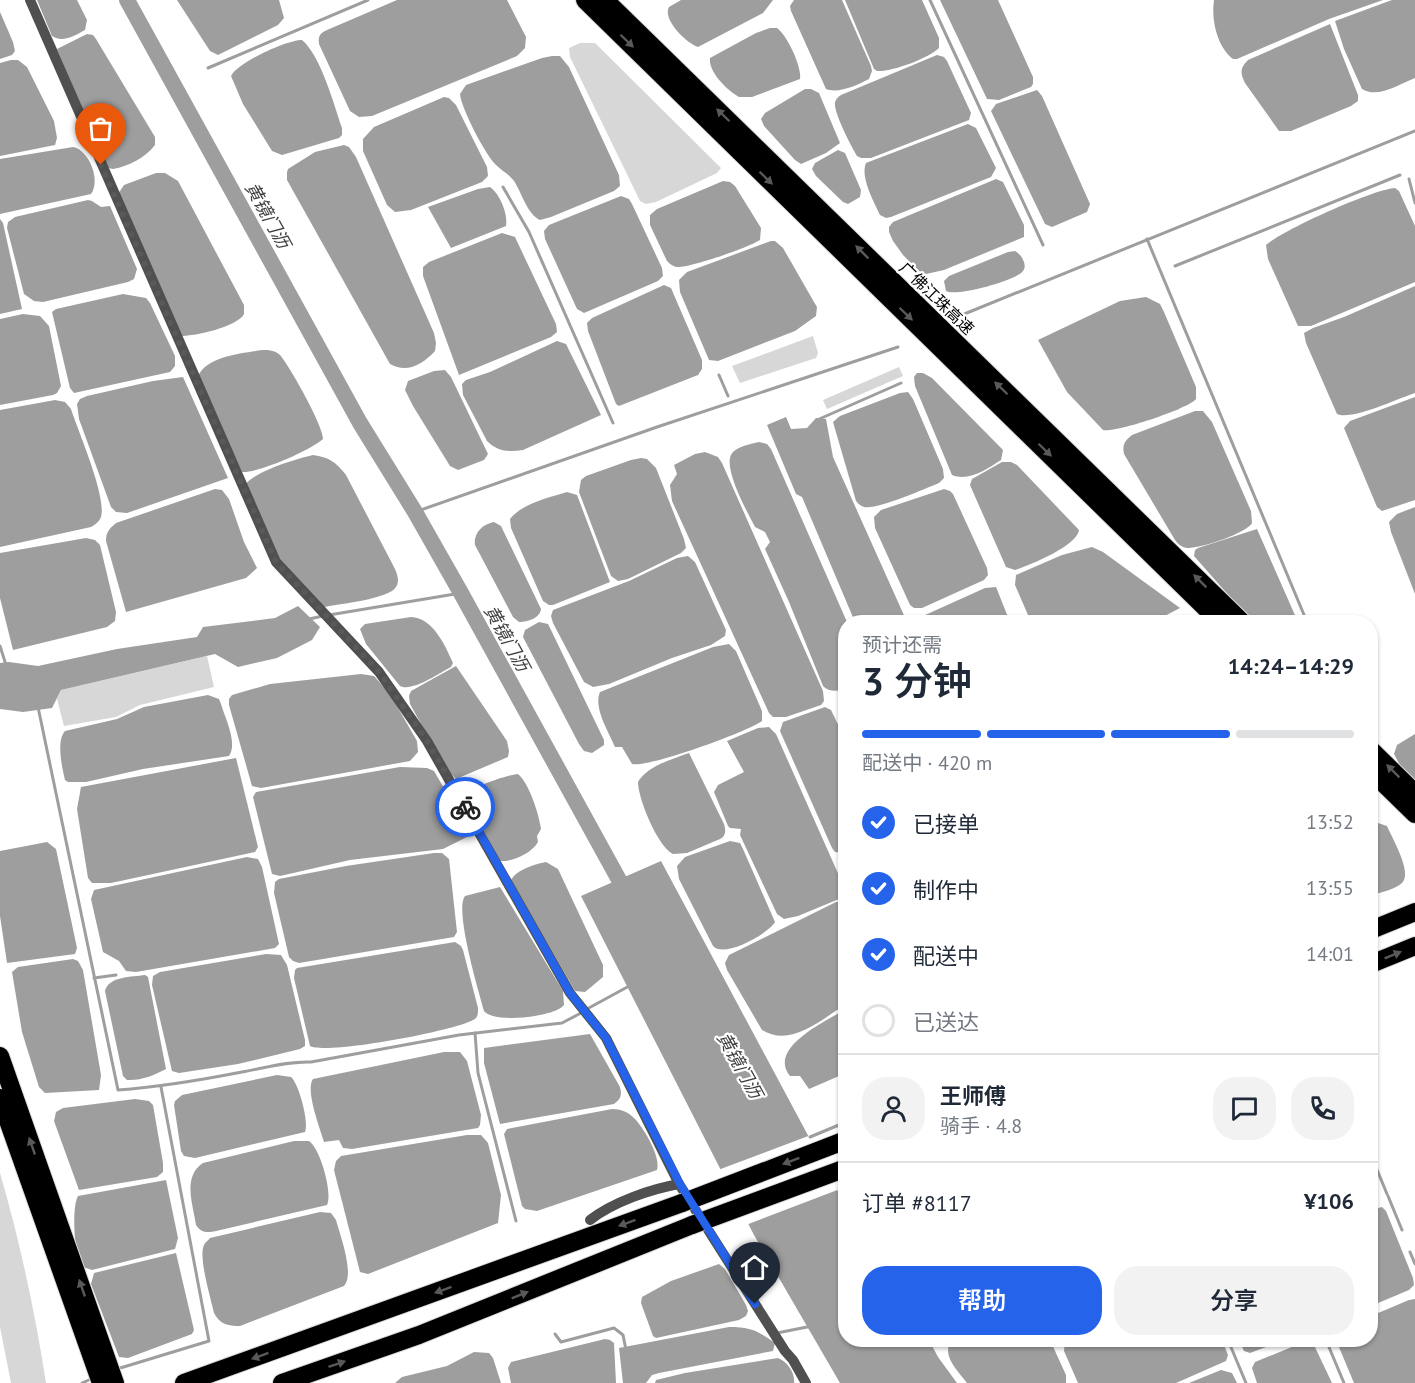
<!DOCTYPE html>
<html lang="zh">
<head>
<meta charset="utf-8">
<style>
  :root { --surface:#fff; --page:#f2f2f3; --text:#1f2937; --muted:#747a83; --line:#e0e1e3; --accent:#2563eb }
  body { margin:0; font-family:"PT Sans","Noto Sans SC",sans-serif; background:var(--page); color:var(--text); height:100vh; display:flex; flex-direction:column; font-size:22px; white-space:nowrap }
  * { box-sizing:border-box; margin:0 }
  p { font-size:20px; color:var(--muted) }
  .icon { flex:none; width:33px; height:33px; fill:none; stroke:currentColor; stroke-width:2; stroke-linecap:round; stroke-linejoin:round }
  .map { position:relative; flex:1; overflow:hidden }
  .panel { position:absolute; left:838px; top:615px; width:540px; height:732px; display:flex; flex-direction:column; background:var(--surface); border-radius:24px; box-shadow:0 2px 4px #0004 }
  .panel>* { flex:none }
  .pin { position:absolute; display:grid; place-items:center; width:51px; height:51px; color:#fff; margin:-62px -26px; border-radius:50% 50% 50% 0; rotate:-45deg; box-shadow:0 0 6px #0007 }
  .pin .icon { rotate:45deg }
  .courier { position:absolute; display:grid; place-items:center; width:60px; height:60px; margin:-30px; border:4px solid #2563eb; border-radius:50%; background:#fff; color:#222; box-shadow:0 2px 8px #0007 }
  .overview em { font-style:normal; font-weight:600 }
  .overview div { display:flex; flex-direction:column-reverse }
  .overview { display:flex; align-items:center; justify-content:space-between; height:102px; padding:0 24px }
  h1 { font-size:39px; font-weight:600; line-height:45px }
  .bar { display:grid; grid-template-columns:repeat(4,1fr); gap:9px 6px; align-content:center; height:72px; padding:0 24px }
  .bar i { height:8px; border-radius:4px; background:var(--line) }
  .bar .selected { background:var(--accent) }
  .bar p { grid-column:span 4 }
  .line { display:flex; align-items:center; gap:15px; padding:0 24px; border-top:2px solid var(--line) }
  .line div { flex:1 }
  .round { display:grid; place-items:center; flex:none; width:63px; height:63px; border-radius:24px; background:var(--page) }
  ol { padding:0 24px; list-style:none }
  li { display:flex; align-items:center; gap:18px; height:66px }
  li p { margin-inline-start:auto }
  li .icon { padding:6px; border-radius:50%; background:var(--accent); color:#fff; stroke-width:4 }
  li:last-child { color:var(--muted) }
  li i { width:33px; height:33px; border:3px solid var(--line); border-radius:50% }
  .button { display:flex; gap:12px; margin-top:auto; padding:12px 24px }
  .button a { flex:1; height:69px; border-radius:24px; background:var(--accent); color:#fff; font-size:24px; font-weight:600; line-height:69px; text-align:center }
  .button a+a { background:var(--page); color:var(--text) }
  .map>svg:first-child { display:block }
  .green { fill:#d7d7d7 }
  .water { fill:#9e9e9e }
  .pier { fill:#fff }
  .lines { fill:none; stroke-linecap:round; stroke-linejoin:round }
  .stream { stroke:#9e9e9e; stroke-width:3 }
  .river { stroke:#9e9e9e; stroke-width:16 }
  .highway-casing { stroke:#dbdbdb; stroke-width:20 }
  .street { stroke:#505050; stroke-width:10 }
  .highway { stroke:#000; stroke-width:18 }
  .highway-bridge-casing { stroke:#dbdbdb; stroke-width:20; stroke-linecap:butt }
  .highway-bridge { stroke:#000; stroke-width:18 }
  .oneway { fill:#595959 }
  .done { stroke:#595959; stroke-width:6; stroke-dasharray:0 10.8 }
  .route { stroke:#2563eb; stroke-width:8 }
  .labels { text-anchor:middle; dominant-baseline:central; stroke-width:4.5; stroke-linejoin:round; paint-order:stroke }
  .street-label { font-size:16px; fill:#000; stroke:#fff }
  .water-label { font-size:18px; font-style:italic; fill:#3f3f3f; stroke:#fff }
</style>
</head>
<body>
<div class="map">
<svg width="1415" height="1383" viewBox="0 0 1415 1383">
  <rect width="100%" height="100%" fill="#fff"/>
  <!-- green -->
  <g class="green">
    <path d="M580,43H595L721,168L717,173L656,202L646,204L640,201L570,57L569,48Z"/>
    <path d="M813,336L818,353L816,358L740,383L732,366Z"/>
    <path d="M899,367L903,376L827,409L823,400Z"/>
    <path d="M207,656L214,687L140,705L116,717L64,726L57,699L61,690Z"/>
    <path d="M0,1173C20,1242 35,1312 46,1383H11L0,1327Z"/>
  </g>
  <!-- water -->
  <g class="water">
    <path d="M37,0H77L87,20L85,30C74,36 63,43 52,36Z"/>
    <path d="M177,0H279L284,18L278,25L218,55L210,51Z"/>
    <path d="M397,0H507L526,37L525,48L517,56L372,116L359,117L350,111L319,44C318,36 320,33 327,30Z"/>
    <path d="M681,0H773L763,13L698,47C686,43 662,19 669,7Z"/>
    <path d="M794,0H842L871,66L872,71L869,79C858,85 838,94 826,89L791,11L790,6Z"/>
    <path d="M845,0H922L939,38V48C929,58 892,72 877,71L874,69Z"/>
    <path d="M940,0H998L1033,77V84L1031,87L999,100L987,99Z"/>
    <path d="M1214,0H1383L1329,19L1237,59H1233C1217,47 1211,19 1214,0Z"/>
    <path d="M1392,0H1415V78C1399,84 1378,99 1362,89L1344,49L1335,21Z"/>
    <path d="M0,12L13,42L15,51L12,55L0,59Z"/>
    <path d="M1330,24L1358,95V101L1351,106L1291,131H1279L1245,83C1240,73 1240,68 1248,60Z"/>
    <path d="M770,28H777C787,35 802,67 800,79L752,97H739C728,91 708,72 710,58L756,33Z"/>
    <path d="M87,34L93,35L96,39L155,137V145C145,158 129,166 113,169L108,168L57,49Z"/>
    <path d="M302,40C321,56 334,105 342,128V135L339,138L282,155L272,151L243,104L231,76C238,62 287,40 302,40Z"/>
    <path d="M937,55L944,57L947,61L971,113L969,120L871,158H861L857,156C852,148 833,112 835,102C836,99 838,97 841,95Z"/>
    <path d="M552,56H560L569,67L619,175L620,186L614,191L551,217L540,220C527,214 522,193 514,181C509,174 502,171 496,165C486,156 461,108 460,94L466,85L542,58Z"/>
    <path d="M11,60H18L27,67L54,121L57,138L55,145L0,156V63Z"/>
    <path d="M805,89H811L819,93L840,143L826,153L801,164L795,160L764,126L761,119L765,113Z"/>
    <path d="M1037,90L1042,96L1090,204L1087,212L1052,227L1045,224L991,111L996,104Z"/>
    <path d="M444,97L449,98L456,105L487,167L488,176L482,182L411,210L395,212L387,205L363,151V139L374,127Z"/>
    <path d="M968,124L976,128L996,168L991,177L891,217L886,218L880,215C874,202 860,177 866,163Z"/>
    <path d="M344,145L349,147L356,157L434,333L436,343L435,351C423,364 407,374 390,364L287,180V172L288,169L315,152Z"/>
    <path d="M73,147C89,150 101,180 91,194L0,214V159Z"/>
    <path d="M838,150L845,153L861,190L860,197L848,204L843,202L816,176L812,169L815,163Z"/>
    <path d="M156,173H165L178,181L244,305V314C237,327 195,336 181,336L118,194L124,185Z"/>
    <path d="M996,179L1003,182L1024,225V237L944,270L926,274L919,271L903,255L893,241L889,232V227L893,222Z"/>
    <path d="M723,181L730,182L735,186L761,228L760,240C747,248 695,266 679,267C674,267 671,265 667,261L650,225V215L657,209Z"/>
    <path d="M490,187C500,194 508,214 506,226L451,248L428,207L478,189Z"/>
    <path d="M1395,188L1399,191L1415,226V282L1311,326H1298L1268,259L1266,245C1282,230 1374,189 1395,188Z"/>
    <path d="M621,196L629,199L632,204L662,268L663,276L658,281L584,313L577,309L545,239L544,231L549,225Z"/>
    <path d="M88,200L92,201L101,207L110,206L137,269L134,279L128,282L43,302L34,301L24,294L7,228L8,222L15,217Z"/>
    <path d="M0,219L3,223L22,309L0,314Z"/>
    <path d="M502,233L515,237L556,324L557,332L551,337L459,375L423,276V267L429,262Z"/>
    <path d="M771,241H775L783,248L814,302L817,307L816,316L795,331L718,361L709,360L680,292L679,280L687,272Z"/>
    <path d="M1015,251C1020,254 1022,257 1024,262C1025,266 1025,268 1023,271C1016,281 955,297 946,291L944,281L949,276L1008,252Z"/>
    <path d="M664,285L671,288L702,360V369L698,375L619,406L616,404L588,331L587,323L592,318Z"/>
    <path d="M1415,286V393C1399,398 1351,421 1337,414L1306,343L1304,333L1313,328L1344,317Z"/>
    <path d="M123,294L146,298L150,303L175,356V366L170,372L74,393L70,388L52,312L56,309Z"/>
    <path d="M1146,297L1160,304L1164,312L1196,387V399C1188,409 1115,433 1103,430L1067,392L1038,340L1120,301Z"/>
    <path d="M23,314L40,316L49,326L61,386L57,393L53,395L0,405V319Z"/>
    <path d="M557,341L566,344L601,415L523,450C509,452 498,452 487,441L463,395L462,384L466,380L490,372Z"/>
    <path d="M262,350C269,350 274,350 280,355C289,365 324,427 323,439C311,450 259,473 242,472L198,376C207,356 243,353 262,350Z"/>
    <path d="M445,370L451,377L488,454L484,460L458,470L450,466L413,406L405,390L408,381L434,371Z"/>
    <path d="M917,373H923L932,378L1003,450L1001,460C987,469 969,482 952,475L915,386L914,377Z"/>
    <path d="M183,377L228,478L127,513L116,512L111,507L79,419L77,404L80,399L87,396L153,381Z"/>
    <path d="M908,392L913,399L943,469L944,478L939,483C924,489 877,510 864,507C859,505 859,504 856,501L833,422L840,416L900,393Z"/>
    <path d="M1415,397V500L1382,511L1377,507L1344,428L1350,421Z"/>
    <path d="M55,400L65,402L71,409C78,431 107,497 101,517C99,522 96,524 91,527L0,547V410Z"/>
    <path d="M1195,411H1203L1212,422L1251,511L1252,523C1247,533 1199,549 1187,548C1181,547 1178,544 1175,540L1124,454C1122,444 1125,441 1132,435Z"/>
    <path d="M786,417L791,429L807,428L816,418L826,419L833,457L907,622H855L802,497L796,494L767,425Z"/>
    <path d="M759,442L767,444L771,449L847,622L846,688C838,692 829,692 823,686L789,602L765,549L770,542L765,532L755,527C748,513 720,464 733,452C739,446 751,444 759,442Z"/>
    <path d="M705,452L718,457L722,463L823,691L824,701L821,705L786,717H773L769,713L672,501L670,485L677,474L674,465L695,454Z"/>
    <path d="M313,455C329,457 336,462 346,475L395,569C397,574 400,581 396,587C389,599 339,604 324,607L283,568L245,485C255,471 296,459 313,455Z"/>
    <path d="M641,458L647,459L656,468L684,539L686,548L681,553L628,579L618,581L611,576L579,492L581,480L586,476L631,460Z"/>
    <path d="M1002,462H1011L1017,465L1079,530C1077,546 1030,565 1015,570L1006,567L970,485L972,479Z"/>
    <path d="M215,489L222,490L229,499L244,542L257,568L246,578L126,612L106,541C106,532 109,529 116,523Z"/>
    <path d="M944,489L950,491L953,494L987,568L988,575L984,580L922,608H914L910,605L875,528L874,517L881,510Z"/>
    <path d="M567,492L577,495L610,582L553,605H549L543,601L511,528L510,519C523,503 548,498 567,492Z"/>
    <path d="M1415,507V594L1391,532L1389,522L1397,514Z"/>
    <path d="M494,522L501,526L541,609C540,618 528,622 519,622L513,617L475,545C473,533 483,524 494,522Z"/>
    <path d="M1257,529L1298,622H1252L1194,556L1195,550L1198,548Z"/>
    <path d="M86,538L95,540L100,545L116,612L115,621L107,627L13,650L0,598V553Z"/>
    <path d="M1092,547L1103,552L1180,608L1153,622H1031L1015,585L1016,575L1062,555Z"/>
    <path d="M688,556L695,562L726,630L725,636L711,645L672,658L609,684L593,687L584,682L553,623L551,616L553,610L629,581L677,558Z"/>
    <path d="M996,587L1010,622H915L914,620L985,588Z"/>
    <path d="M298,606L320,627L312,640L277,658L238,667L215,654L61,690L52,708L23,712L0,709V663L9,662L38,666L117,649L197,637L203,627L275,618Z"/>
    <path d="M411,617C433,618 445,645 453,663L451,667C438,674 412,692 400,686L366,644L360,629L365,624Z"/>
    <path d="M539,622L548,624L550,628L604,740V745L592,753L584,751L579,744L523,637L525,630Z"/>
    <path d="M729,644L736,651L762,711V721C747,732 648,768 632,764L622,747H615C609,732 593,708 600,692L713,647Z"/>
    <path d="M456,666L507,741L509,751L508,757L456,779L446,769L410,704L409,696L411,691Z"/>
    <path d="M361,674L374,676L390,694L417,741L418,752L410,761L261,788L252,786L229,705V699L232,695L270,684Z"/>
    <path d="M208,695L219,699L221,704C225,718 238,743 229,756L143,769L86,782H68L65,780C62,767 56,741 65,731L117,719L144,707Z"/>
    <path d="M825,707L831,710L846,741V853L835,852L832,848L780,731L783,722Z"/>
    <path d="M769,727L776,734L845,889L843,897L839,899L798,916L784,919L777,914L740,835L741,829L730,828L728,826L714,792L718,785L744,772L727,741L758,728Z"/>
    <path d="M1415,734V782L1402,769L1394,754L1397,745Z"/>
    <path d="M689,753L724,824C726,830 726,836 720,839L687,853L673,854C658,847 638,799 638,782C647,766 673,759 689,753Z"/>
    <path d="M236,758L258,847L255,852L111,883H92L88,878L77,809L81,787Z"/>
    <path d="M400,767L427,768L434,771L471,835L443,849L350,860L280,876L272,874L253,797L256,792Z"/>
    <path d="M518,774C529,783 539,814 541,829L537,836L538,842C532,853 513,862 500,861L465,796C470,787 507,775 518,774Z"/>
    <path d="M1378,823L1387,826C1392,838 1413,873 1402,883C1394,890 1380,892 1371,896V825Z"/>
    <path d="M730,841L740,843L743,849L775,922C769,933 724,959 713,946L679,879L677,866L685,857Z"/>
    <path d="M47,842L56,849L77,948L75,954L7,963L0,916V851Z"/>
    <path d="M434,853H442L449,859L457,932L454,937L299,963L293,961L289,957L274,893L275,882L279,879L346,866Z"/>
    <path d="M247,857L258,859L262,867L279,944L275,948L136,972L126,971L119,961L103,952L91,899L94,890Z"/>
    <path d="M661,861L841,1197L846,1202V1340H929L938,1357L957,1383H840L754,1235L581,896Z"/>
    <path d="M546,862L558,869L603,965V977L585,992L575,991L511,880C516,870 535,864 546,862Z"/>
    <path d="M500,887L563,991L564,1005C555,1017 494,1024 484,1011C479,993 454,909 465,896Z"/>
    <path d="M846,901V1004C822,1019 791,1048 762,1030L727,970L725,963L729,955L836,902Z"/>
    <path d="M455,942L461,946L463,950L478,1008C478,1014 478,1018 473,1020C454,1031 327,1055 310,1046L294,978L295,970L297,968Z"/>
    <path d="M266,954L281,955L287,965L305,1040V1046L300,1049L238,1064L179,1073L172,1071L152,985L153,976L160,972Z"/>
    <path d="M73,959L78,961L83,970L101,1075L99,1090L45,1093L39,1087L22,1032L12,972L18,967Z"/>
    <path d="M145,975L148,977L166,1069C155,1075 140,1081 127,1080L123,1076L105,991C109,976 132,977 145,975Z"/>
    <path d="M846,1009V1073L809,1089L800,1076H790C767,1048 826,1021 846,1009Z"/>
    <path d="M590,1034L620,1087C622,1095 621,1099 614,1104L500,1124L484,1063V1048Z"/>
    <path d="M444,1052H460L467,1061L481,1115L480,1125L478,1128L352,1149L343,1148L339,1140L324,1142C320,1128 305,1090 313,1079Z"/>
    <path d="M277,1075L291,1077C299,1084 309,1122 305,1132L195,1158L184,1156L181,1151L174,1105L175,1101L182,1095Z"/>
    <path d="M135,1099L149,1101L153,1105L163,1163V1172L157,1177L79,1190L54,1121L56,1112L63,1108Z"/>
    <path d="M612,1109C621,1109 628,1112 634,1118C644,1128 661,1157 657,1170L537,1211L525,1209L522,1206L504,1134L507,1129Z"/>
    <path d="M467,1135H481L488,1143L501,1195L498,1223L368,1274L360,1272L334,1170L336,1161L341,1156Z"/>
    <path d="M294,1141H309C320,1148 333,1193 327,1205L216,1231C207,1233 201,1233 196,1225C193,1204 182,1177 203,1163Z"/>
    <path d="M166,1180L178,1238L175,1249L92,1270L80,1266C75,1252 71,1209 78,1196Z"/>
    <path d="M1382,1207L1386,1211L1413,1278L1414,1285L1409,1290L1371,1306V1210Z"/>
    <path d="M320,1212L331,1213L336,1220C340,1235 355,1274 344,1286L240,1326C227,1326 220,1324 214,1313C211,1299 198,1257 204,1245C205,1242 208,1241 210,1238Z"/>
    <path d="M176,1253L194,1330L192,1334L128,1358L119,1357L91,1284L94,1273Z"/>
    <path d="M719,1264L725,1269L746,1305L748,1311L746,1316L739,1320L656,1338L653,1336L641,1303L642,1297L671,1281Z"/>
    <path d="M1415,1299V1383H1354L1336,1340H1371V1316L1409,1300Z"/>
    <path d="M729,1327C751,1327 758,1331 775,1343L773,1351L659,1373L652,1375L646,1383H623L619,1348Z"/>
    <path d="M605,1339L610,1340L614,1343L616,1383H511L508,1368L511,1362Z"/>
    <path d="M953,1340H1050L1066,1375V1383H967C958,1371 939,1353 953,1340Z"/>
    <path d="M1065,1340H1222L1228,1355L1226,1361L1176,1383H1078L1064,1351Z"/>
    <path d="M1239,1340H1285L1250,1353L1244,1351Z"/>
    <path d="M1304,1342L1314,1345L1332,1383H1257L1252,1368L1255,1362Z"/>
    <path d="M474,1352L489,1353L493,1358L501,1383H395L402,1377L447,1366Z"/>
    <path d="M778,1358C788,1362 795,1373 794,1383H655L656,1380L685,1373Z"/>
    <path d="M1221,1370L1232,1373L1237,1383H1189Z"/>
  </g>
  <!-- pier -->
  <path class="pier" d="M811,1135L840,1189L746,1225L718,1170Z"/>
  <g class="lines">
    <!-- stream -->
    <g class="stream">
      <path d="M930,0L1043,245"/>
      <path d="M208,68L368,0"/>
      <path d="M1409,179L1415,203"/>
      <path d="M503,187L529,232L613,423"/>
      <path d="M1147,239L1307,622"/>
      <path d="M1175,266L1400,175"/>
      <path d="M952,319L1415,131"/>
      <path d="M719,375L728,396"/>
      <path d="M817,420L901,383"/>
      <path d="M415,512L657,427L898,347"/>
      <path d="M329,615L461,593"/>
      <path d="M309,619L323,616"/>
      <path d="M0,646L6,665"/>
      <path d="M38,707L118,1090C160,1087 201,1080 242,1072C265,1068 288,1061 311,1062L459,1035L562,1023L581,1013"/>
      <path d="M94,978L116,975"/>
      <path d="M587,1009L631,985"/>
      <path d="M475,1033L478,1073L516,1221"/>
      <path d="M810,1137L846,1122"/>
      <path d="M1371,1155L1387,1194"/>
      <path d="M1388,1196L1402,1230"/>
      <path d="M1410,1252L1415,1264"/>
      <path d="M777,1333L812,1326"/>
      <path d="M555,1334L561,1342L614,1328L623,1335L626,1350"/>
      <path d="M1228,1340L1246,1383"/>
      <path d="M1326,1340L1344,1383"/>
      <path d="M117,1369L209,1341L161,1087"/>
      <path d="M82,1383L91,1379"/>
    </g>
    <!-- river -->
    <path class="river" d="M127,0L360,423L415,512L461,593L629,898"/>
    <defs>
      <g id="highway">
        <path d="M585,0L1220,622"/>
        <path d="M605,0L1242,622"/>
        <path d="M1371,750L1415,793"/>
        <path d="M1371,771L1415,814"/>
        <path d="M1371,930L1415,912"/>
        <path d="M1371,964L1415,946"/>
        <path d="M0,1056L115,1383"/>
        <path d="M0,1098L101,1383"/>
        <path d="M184,1383L682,1203"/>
        <path d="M282,1383L419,1335L692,1225"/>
      </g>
    </defs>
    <!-- highway casing -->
    <use href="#highway" class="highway-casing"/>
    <!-- street -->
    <g class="street">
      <path d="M30,0L276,562L379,672L427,741L570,993L606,1038L679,1184C651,1189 613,1202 590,1220"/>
      <path d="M679,1184L785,1351L793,1360L806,1383"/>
    </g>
    <!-- highway -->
    <use href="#highway" class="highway"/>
    <defs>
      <g id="highway-bridge">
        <path d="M682,1203L846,1140"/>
        <path d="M692,1225L846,1168"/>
      </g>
    </defs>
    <!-- highway-bridge casing -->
    <use href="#highway-bridge" class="highway-bridge-casing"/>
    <!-- highway-bridge -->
    <use href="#highway-bridge" class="highway-bridge"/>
  </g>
  <!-- one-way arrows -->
  <defs><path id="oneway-solid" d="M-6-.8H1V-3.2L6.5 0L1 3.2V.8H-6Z" transform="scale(1.5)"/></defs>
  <g class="oneway">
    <use href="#oneway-solid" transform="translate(627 41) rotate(44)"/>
    <use href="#oneway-solid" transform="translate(723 115) rotate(-136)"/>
    <use href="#oneway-solid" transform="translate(766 178) rotate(44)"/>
    <use href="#oneway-solid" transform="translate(862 252) rotate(-135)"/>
    <use href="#oneway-solid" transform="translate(906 314) rotate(44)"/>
    <use href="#oneway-solid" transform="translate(1001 388) rotate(-136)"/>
    <use href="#oneway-solid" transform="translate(1045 450) rotate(44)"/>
    <use href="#oneway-solid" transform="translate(1200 581) rotate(-135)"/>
    <use href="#oneway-solid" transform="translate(1393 771) rotate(-135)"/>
    <use href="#oneway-solid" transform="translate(1393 955) rotate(-22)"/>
    <use href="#oneway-solid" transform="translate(32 1146) rotate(-109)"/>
    <use href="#oneway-solid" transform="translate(791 1161) rotate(159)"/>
    <use href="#oneway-solid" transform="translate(627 1223) rotate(160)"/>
    <use href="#oneway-solid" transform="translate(82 1288) rotate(-109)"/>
    <use href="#oneway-solid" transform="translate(443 1290) rotate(160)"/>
    <use href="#oneway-solid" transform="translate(520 1295) rotate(-22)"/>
    <use href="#oneway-solid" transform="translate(260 1356) rotate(160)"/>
    <use href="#oneway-solid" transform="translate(337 1364) rotate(-19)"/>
  </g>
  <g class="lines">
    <!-- done -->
    <path class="done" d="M101,165L276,562L379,672L427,741L465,807"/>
    <!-- route -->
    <path class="route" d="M465,807L570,993L606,1038L680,1184L755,1304"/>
  </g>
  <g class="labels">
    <!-- street labels -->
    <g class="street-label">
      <text transform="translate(937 298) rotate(44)">广佛江珠高速</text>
    </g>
    <!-- water labels -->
    <g class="water-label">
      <text transform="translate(268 215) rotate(61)">黄镜门沥</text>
      <text transform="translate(507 638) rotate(61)">黄镜门沥</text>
      <text transform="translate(740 1065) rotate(61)">黄镜门沥</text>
    </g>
  </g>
</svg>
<div class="pin" style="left:101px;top:165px;background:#ea580c"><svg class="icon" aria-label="bag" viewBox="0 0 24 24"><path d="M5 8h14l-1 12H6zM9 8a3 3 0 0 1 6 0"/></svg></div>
<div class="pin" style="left:755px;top:1304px;background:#1f2937"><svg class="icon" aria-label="home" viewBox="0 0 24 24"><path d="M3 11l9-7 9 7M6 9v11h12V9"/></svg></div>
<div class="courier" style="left:465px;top:807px"><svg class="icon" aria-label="bike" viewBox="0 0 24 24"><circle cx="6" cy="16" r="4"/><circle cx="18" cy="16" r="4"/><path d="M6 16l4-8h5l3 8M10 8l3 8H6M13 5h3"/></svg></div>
<section class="panel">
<div class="overview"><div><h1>3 分钟</h1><p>预计还需</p></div><em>14:24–14:29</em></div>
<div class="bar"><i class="selected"></i><i class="selected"></i><i class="selected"></i><i></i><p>配送中 · 420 m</p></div>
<ol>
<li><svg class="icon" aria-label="check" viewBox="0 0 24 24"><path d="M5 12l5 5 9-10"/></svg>已接单<p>13:52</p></li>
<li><svg class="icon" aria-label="check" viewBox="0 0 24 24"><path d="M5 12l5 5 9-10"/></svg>制作中<p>13:55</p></li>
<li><svg class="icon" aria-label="check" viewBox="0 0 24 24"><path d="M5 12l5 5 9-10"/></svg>配送中<p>14:01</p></li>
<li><i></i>已送达</li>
</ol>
<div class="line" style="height:108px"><a class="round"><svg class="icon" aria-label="person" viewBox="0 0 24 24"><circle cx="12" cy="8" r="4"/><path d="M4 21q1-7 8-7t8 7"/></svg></a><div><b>王师傅</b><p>骑手 · 4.8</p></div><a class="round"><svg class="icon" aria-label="chat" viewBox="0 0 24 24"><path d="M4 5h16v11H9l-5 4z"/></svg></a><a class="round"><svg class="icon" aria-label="phone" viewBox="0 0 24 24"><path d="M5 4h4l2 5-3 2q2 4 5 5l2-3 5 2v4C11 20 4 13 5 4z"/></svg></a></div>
<div class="line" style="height:78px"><div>订单 #8117</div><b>¥106</b></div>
<div class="button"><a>帮助</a><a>分享</a></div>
</section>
</div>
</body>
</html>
